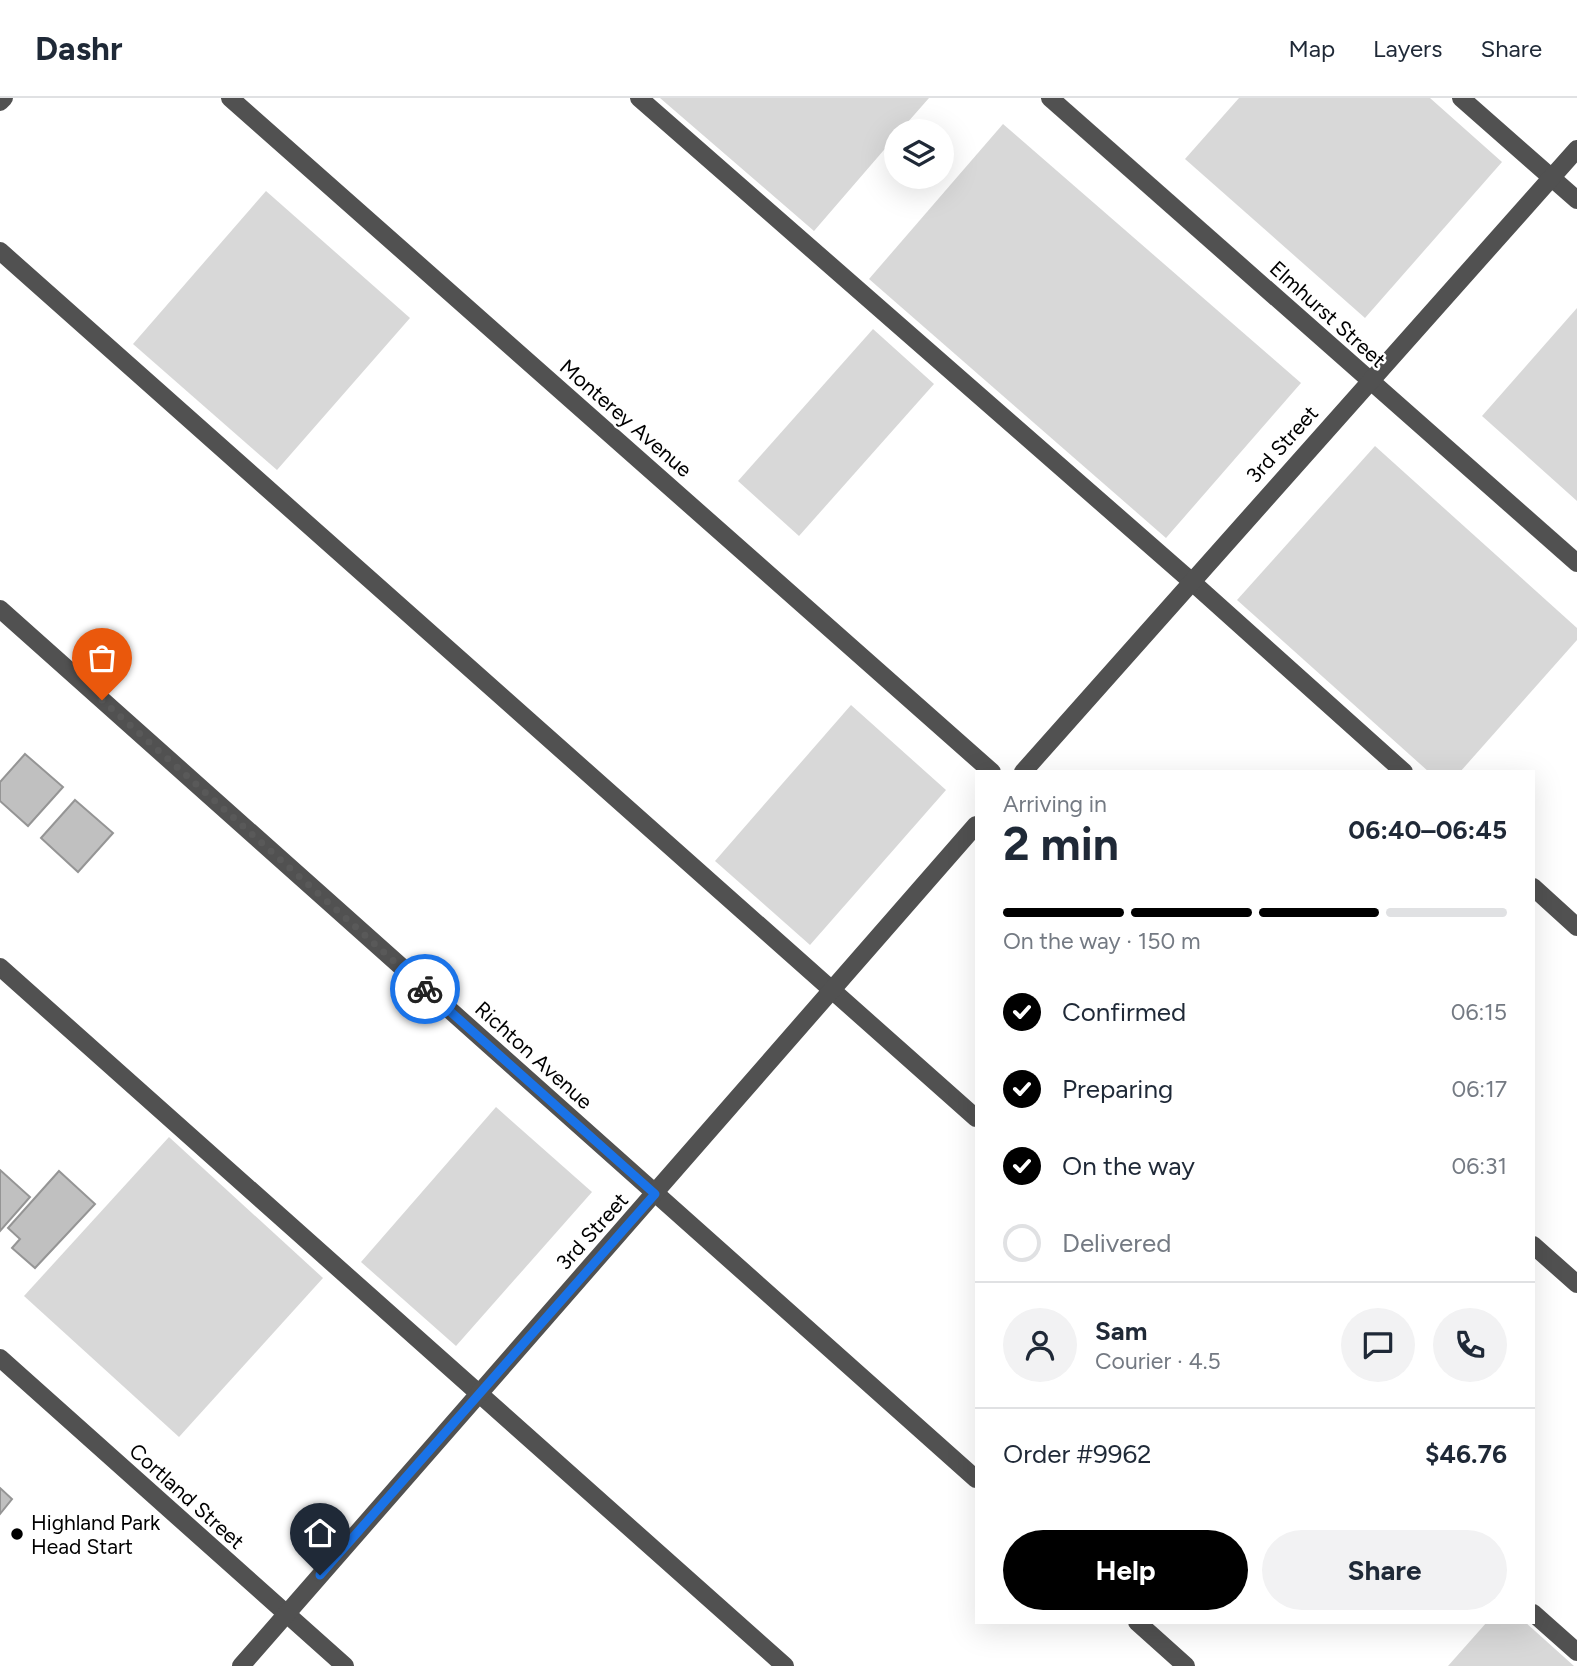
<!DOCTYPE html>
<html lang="en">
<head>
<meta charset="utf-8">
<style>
  :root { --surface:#fff; --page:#f2f2f3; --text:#1f2937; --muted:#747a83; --line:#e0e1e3; --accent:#000 }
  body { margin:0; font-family:Figtree,sans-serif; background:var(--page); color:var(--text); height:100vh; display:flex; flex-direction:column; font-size:26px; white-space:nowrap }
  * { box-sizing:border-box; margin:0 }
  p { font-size:23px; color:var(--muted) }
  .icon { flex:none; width:38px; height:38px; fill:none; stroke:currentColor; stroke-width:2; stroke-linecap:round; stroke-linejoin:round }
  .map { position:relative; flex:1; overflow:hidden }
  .side { position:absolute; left:975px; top:672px; width:560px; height:854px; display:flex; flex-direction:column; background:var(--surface); border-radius:0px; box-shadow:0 7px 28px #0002 }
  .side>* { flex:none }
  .buttons { position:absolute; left:884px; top:21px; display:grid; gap:14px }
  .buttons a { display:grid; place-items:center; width:70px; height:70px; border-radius:50%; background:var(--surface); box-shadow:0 7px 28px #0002; font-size:35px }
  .pin { position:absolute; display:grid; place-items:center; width:60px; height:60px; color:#fff; margin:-72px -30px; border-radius:50% 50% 50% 0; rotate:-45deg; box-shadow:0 0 7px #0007 }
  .pin .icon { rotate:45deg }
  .courier { position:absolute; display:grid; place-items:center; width:70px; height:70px; margin:-35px; border:5px solid #1a73e8; border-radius:50%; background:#fff; color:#222; box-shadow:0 2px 9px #0007 }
  .overview em { font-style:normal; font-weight:700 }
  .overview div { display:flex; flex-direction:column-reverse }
  .overview { display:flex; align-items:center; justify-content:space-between; height:119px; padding:0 28px }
  h1 { font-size:46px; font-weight:700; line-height:52px }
  .bar { display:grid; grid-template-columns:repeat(4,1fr); gap:10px 7px; align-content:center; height:84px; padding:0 28px }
  .bar i { height:9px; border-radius:5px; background:var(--line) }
  .bar .selected { background:var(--accent) }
  .bar p { grid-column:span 4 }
  .line { display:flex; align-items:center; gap:18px; padding:0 28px; border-top:2px solid var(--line) }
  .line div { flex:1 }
  .round { display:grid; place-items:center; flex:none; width:74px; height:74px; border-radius:37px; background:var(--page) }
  ol { padding:0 28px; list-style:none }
  li { display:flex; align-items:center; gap:21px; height:77px }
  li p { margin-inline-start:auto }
  li .icon { padding:7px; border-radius:50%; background:var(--accent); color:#fff; stroke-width:4 }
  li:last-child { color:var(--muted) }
  li i { width:38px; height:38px; border:4px solid var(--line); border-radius:50% }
  .action { display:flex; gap:14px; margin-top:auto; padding:14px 28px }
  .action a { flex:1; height:80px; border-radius:42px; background:var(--accent); color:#fff; font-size:28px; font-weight:700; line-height:80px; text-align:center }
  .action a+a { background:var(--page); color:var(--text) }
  header { display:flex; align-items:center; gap:42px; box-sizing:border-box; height:98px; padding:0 35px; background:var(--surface); border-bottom:2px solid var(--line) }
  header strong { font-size:33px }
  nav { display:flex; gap:38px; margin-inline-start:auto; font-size:24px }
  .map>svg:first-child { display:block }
  .green { fill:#d8d8d8 }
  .building { fill:#c0c0c0; stroke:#959595; stroke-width:2 }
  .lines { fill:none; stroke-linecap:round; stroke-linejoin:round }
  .minor { stroke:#515151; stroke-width:18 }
  .done { stroke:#595959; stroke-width:7; stroke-dasharray:0 12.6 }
  .route { stroke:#1a73e8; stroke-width:9 }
  .poi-dot { fill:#000; stroke:#fff; stroke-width:2.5 }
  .labels { text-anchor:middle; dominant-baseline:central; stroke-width:5; stroke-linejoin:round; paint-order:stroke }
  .street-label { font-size:21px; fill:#000; stroke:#fff }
  .poi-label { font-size:21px; fill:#000; stroke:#fff; text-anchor:start }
</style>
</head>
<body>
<header>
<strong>Dashr</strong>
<nav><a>Map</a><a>Layers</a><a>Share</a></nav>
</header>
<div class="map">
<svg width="1577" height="1568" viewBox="0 0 1577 1568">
  <rect width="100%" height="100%" fill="#fff"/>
  <!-- green -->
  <g class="green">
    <path d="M660,0H929L900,33H896V38L814,133Z"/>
    <path d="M1239,0H1430L1502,64L1365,220L1185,61Z"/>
    <path d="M1003,26L1301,285L1166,440L869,181Z"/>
    <path d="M266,93L410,220L277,372L133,246Z"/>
    <path d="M1577,210V403L1482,318Z"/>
    <path d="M873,231L934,286L799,438L738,383Z"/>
    <path d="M1375,348L1577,530V542L1460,674H1429L1237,502Z"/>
    <path d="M851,607L946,692L810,847L715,763Z"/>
    <path d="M496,1009L592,1094L456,1248L361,1164Z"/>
    <path d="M169,1039L323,1180L179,1339L24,1198Z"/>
    <path d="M1487,1524H1525L1574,1568H1448Z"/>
  </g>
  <!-- building -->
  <g class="building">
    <path d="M25,656L63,689L28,728L0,703V684Z"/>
    <path d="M75,702L113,735L78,774L41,740Z"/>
    <path d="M0,1072L30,1099L0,1133Z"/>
    <path d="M59,1073L95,1106L35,1170L12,1150L20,1141L8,1130Z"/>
    <path d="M0,1390L12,1401L0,1416Z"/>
  </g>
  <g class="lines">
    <!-- minor -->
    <g class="minor">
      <path d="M230,0L992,674"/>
      <path d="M639,0L1191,483L1404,674"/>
      <path d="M1050,0L1577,465"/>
      <path d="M1461,0L1577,102"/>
      <path d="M0,4L4,0"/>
      <path d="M0,153L976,1020"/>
      <path d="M0,511L976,1381"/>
      <path d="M1023,674L1577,51"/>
      <path d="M1533,789L1577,829"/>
      <path d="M0,869L785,1568"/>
      <path d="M1533,1147L1577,1186"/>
      <path d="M0,1260L345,1568"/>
      <path d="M1533,1515L1577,1554"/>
      <path d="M1137,1524L1186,1568"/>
      <path d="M241,1568L976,727"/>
    </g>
  </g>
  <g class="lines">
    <!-- done -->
    <path class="done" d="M102,602L425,891"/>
    <!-- route -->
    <path class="route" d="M320,1477L655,1096L425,891"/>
  </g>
  <!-- markers -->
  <circle class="poi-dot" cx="17" cy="1436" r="7"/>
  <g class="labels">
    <!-- street labels -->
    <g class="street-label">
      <text transform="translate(1328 216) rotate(42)">Elmhurst Street</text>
      <text transform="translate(626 320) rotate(41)">Monterey Avenue</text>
      <text transform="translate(1282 346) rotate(-48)">3rd Street</text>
      <text transform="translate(534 957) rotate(42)">Richton Avenue</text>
      <text transform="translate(592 1133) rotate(-48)">3rd Street</text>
      <text transform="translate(187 1398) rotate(42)">Cortland Street</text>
    </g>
    <!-- poi labels -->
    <g class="poi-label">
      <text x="31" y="1424">Highland Park<tspan x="31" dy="24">Head Start</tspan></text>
    </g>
  </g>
</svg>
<div class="buttons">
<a><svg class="icon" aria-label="layers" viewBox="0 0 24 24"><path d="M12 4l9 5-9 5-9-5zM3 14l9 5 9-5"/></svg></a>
</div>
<div class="pin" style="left:102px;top:602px;background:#ea580c"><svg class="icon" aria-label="bag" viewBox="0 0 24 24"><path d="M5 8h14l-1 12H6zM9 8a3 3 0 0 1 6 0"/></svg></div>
<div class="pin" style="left:320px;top:1477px;background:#1f2937"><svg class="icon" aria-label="home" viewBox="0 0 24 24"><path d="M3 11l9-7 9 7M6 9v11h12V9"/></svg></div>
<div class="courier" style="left:425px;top:891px"><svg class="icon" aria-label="bike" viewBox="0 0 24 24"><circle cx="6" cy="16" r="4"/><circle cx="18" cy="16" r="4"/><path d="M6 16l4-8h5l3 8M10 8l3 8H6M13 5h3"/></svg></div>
<section class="side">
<div class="overview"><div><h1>2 min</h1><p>Arriving in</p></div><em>06:40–06:45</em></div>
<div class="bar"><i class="selected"></i><i class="selected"></i><i class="selected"></i><i></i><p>On the way · 150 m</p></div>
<ol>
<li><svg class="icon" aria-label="check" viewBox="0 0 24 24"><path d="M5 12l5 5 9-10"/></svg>Confirmed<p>06:15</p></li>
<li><svg class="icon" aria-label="check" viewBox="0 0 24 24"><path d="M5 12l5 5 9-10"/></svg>Preparing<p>06:17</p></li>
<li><svg class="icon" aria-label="check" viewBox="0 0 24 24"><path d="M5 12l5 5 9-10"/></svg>On the way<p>06:31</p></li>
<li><i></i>Delivered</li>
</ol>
<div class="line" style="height:126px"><a class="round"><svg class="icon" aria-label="person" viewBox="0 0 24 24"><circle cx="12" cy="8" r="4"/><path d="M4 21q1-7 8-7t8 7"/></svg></a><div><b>Sam</b><p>Courier · 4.5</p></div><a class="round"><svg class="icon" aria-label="chat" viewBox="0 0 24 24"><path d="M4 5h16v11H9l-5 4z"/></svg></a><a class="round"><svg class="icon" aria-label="phone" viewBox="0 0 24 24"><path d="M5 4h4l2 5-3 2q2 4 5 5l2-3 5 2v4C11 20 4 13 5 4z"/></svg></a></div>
<div class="line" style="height:91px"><div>Order #9962</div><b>$46.76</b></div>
<div class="action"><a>Help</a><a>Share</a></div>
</section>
</div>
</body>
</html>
